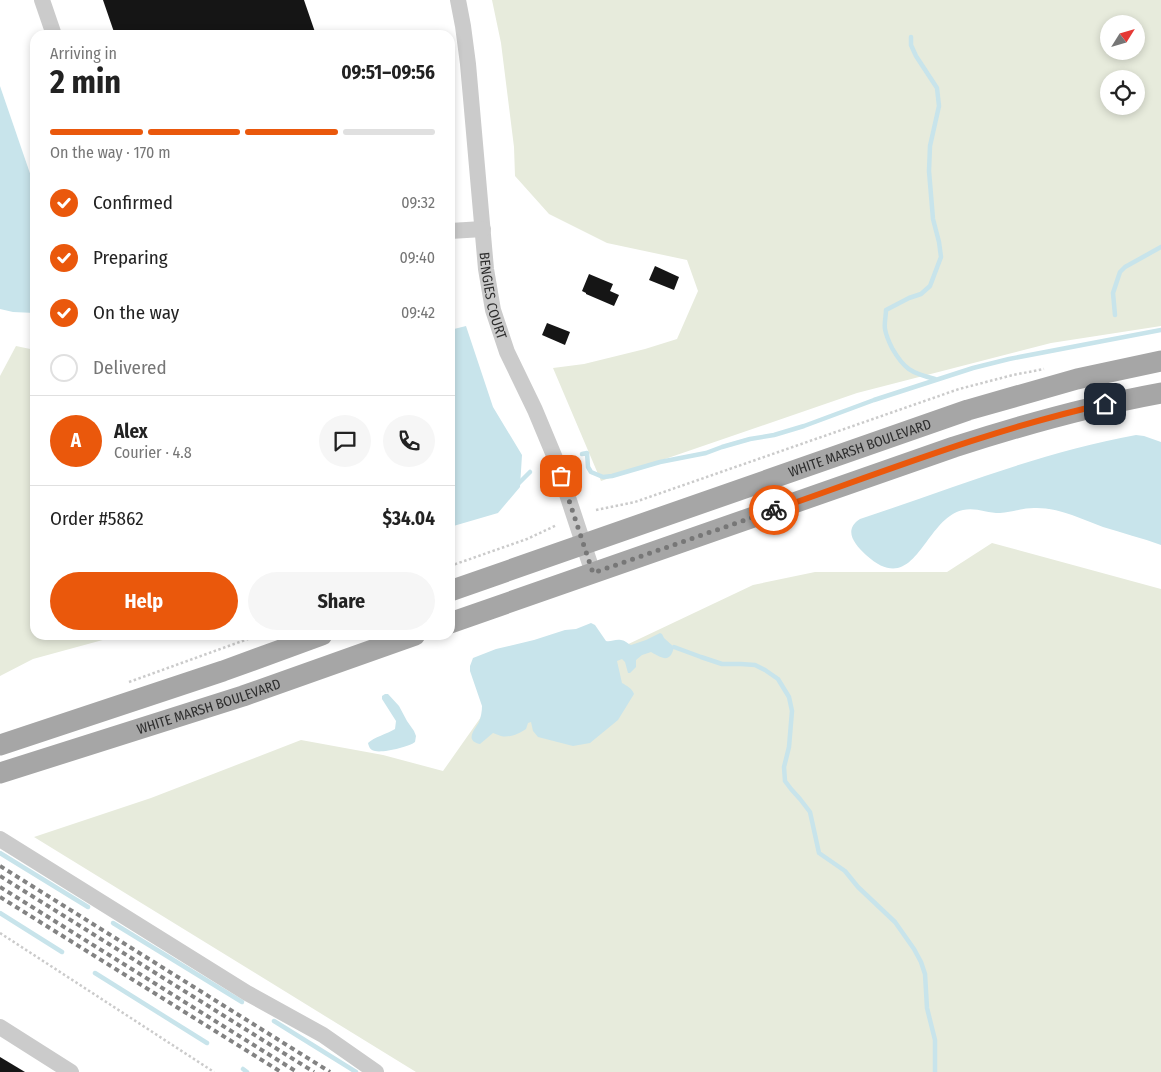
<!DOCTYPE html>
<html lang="en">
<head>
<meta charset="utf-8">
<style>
  :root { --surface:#fff; --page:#f6f6f6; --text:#222; --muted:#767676; --line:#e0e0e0; --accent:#ea580c }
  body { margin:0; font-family:"Fira Sans Condensed",sans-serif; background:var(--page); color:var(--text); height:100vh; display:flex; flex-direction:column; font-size:19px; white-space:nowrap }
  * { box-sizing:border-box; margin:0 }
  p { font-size:16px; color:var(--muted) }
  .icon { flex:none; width:28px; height:28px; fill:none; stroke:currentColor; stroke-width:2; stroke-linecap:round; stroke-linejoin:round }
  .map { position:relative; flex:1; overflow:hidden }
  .sheet { position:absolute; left:30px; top:30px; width:425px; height:610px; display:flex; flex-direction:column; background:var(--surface); border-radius:15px; box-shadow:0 2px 8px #0003 }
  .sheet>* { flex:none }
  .needle { width:32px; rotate:53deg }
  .tools { position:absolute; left:1100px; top:15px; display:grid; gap:10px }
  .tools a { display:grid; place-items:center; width:45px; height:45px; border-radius:50%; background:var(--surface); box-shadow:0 2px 8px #0003; font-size:25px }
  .pin { position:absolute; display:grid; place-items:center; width:42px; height:42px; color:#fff; margin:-21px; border-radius:10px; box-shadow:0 2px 8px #0006 }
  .courier { position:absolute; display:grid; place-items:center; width:50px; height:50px; margin:-25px; border:4px solid #ea580c; border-radius:50%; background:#fff; color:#222; box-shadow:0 1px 6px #0007 }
  .head em { font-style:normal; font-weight:700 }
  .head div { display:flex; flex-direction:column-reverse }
  .head { display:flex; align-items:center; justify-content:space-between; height:85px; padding:0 20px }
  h1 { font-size:32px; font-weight:700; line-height:38px }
  .bar { display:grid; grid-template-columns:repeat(4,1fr); gap:8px 5px; align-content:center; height:60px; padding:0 20px }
  .bar i { height:6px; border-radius:4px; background:var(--line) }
  .bar .current { background:var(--accent) }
  .bar p { grid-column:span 4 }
  .line { display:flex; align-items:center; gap:12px; padding:0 20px; border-top:1px solid var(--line) }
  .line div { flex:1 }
  .round { display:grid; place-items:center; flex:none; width:52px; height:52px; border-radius:26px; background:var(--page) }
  ol { padding:0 20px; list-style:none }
  li { display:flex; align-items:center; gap:15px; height:55px }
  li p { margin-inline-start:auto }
  li .icon { padding:5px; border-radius:50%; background:var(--accent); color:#fff; stroke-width:4 }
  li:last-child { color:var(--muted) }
  li i { width:28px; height:28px; border:2px solid var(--line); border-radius:50% }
  .button { display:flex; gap:10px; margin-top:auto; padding:10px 20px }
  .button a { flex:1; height:58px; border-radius:30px; background:var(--accent); color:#fff; font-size:20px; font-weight:700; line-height:58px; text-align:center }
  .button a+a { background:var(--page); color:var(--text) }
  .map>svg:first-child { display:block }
  .green { fill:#e7ebdc; fill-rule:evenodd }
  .water { fill:#c8e4eb }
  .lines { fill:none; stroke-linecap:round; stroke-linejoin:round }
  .stream { stroke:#c8e4eb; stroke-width:4.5 }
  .building { fill:#151515 }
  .path { stroke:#cbcbcb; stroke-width:2.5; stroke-dasharray:2.5 2.5; stroke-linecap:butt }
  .minor { stroke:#cbcbcb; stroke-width:16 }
  .major { stroke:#a6a6a6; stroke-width:21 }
  .rail { stroke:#838383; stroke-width:4; stroke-dasharray:5 4; stroke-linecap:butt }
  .done { stroke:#777; stroke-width:5; stroke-dasharray:0 9 }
  .route { stroke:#ea580c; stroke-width:6 }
  .labels { text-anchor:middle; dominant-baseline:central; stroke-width:5; stroke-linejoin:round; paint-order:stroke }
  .street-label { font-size:14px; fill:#2e2e2e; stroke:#fff }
</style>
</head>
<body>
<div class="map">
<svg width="1161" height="1072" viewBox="0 0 1161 1072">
  <rect width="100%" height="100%" fill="#fff"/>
  <!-- green -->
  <g class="green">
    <path d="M492,0H1161V326L1051,343L857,393L601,481L553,368L584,364L645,349L677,339L698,291L687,260L607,243L549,214L515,176L514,147L501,43ZM1109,24H1136V51H1109ZM1109,79H1136V106H1109Z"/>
    <path d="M16,346L35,350V635H121L33,659L0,676V376Z"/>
    <path d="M992,543L1161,589V1072H416L34,837L151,798L301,740L383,755L443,771L500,690L620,648L753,585L815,572H947Z"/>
  </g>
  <!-- water -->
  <g class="water">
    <path d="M0,86L35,188V313L13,312L0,309Z"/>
    <path d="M466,326L493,407L522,455L520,487L498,513L450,527V330Z"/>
    <path d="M1136,435L1144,436L1161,442V545C1142,538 1122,533 1103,527C1081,519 1058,507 1034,508C1023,508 1012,512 1000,513C987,513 975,507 963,510C923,519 916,600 866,555C854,544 843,530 860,519C951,489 1041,452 1136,435Z"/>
    <path d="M591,623L595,625L606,641C611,642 615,639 621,640C624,640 627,643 631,645L646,640L660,633L662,634L664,638L674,647C670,664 662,658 651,652L642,655L636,660V667L630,673H628L625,662L622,659L617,661L622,683C627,686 632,688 634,694L618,720L590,743L573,746L538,737L533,731L531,722L528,723L526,729C519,734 509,738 501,736C498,735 496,734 493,733L480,744C464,741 475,729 479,722C481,717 482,711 482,706L470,671V666L473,658L496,649L534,640L565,630L576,629Z"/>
    <path d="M385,694H388L399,706L407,721L414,731L416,736L415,742C409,747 383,753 375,751C370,750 369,747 368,743C374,737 387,734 395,729L396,721L382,699V696Z"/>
  </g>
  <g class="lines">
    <!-- stream -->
    <g class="stream">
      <path d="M911,37V45L916,56L937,88L939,106L930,146L929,171L933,219L939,242L941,257L930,286L921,294L909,298L886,310C886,316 884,323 885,329C886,335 889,342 892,348C904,369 911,373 935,379"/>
      <path d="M1115,315L1113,293L1120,272L1125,267L1161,247"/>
      <path d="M582,454L587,453L588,467L591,472L603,477L612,476L660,462L706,453L722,447L750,439L774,435L804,426L874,400L973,368L1009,359L1161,330"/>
      <path d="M517,485L530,472"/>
      <path d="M674,647L701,657L722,664H741L755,665L765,670L778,679L789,697L792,711L789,747L784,767L785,781L791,789L800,799L810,812L819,853L845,871L858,887L895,922L914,949L921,962L925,974L927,1008L935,1040V1072"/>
      <path d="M0,853L88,907"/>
      <path d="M0,913L62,952"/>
      <path d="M113,923L242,1002"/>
      <path d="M95,973L207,1043"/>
      <path d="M274,1021L356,1072"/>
      <path d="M243,1069L247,1072"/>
    </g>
  </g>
  <!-- building -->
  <g class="building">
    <path d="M103,0H304L316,35H115Z"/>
    <path d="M655,266L679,277L674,290L649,280Z"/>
    <path d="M589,274L613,284L610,291L619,295L614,306L586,294V293L582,291Z"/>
    <path d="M547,323L570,332L565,345L542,335Z"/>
    <path d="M0,1057L25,1072H0Z"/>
  </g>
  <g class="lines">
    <!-- path -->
    <g class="path">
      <path d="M596,510L635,502L959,389L1013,375L1044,369"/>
      <path d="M450,566L527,539L557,525"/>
      <path d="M129,682L259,635"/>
      <path d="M0,933L214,1072"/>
    </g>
    <!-- minor -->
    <g class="minor">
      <path d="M42,0L54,35"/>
      <path id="s1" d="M458,0L463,26L468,64L486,269L493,310L507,352L535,410L555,458L593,573"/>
      <path d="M450,231L483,229"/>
      <path d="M0,839L247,993L323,1035L376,1072"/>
      <path d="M0,1027L71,1072"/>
    </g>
    <!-- major -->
    <g class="major">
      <path id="s2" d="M450,591L968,410L1077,379L1161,361"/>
      <path d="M450,623L954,447C1022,425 1090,406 1161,393"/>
      <path d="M0,745L223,671L322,635"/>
      <path id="s3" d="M0,773L243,696L415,635"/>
    </g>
    <!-- rail -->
    <g class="rail">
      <path d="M0,866L330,1072"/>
      <path d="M0,876L314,1072"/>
      <path d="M0,887L297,1072"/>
      <path d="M0,897L281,1072"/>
    </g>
  </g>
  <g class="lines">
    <!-- done -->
    <path class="done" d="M561,476L593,573L774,510"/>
    <!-- route -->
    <path class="route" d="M774,510C883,472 992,429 1105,404"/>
  </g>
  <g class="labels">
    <!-- street labels -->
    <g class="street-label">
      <text stroke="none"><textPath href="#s1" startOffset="298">BENGIES COURT</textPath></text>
      <text stroke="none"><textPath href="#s2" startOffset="434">WHITE MARSH BOULEVARD</textPath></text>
      <text stroke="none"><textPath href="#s3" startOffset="219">WHITE MARSH BOULEVARD</textPath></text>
    </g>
  </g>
</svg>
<div class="tools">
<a><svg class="needle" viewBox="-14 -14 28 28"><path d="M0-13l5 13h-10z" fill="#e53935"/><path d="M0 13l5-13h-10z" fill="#767676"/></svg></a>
<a><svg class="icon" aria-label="locate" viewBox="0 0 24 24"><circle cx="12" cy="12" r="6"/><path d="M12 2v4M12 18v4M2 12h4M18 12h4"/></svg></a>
</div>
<div class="pin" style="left:561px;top:476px;background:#ea580c"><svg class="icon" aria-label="bag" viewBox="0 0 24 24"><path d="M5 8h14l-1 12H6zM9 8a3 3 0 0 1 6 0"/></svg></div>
<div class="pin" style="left:1105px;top:404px;background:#1f2937"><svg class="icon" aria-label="home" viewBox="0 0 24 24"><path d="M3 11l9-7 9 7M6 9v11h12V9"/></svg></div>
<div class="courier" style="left:774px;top:510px"><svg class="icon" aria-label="bike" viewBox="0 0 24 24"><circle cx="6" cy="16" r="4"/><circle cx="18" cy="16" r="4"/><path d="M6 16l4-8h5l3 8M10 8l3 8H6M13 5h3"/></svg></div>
<section class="sheet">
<div class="head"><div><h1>2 min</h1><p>Arriving in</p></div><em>09:51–09:56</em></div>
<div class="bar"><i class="current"></i><i class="current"></i><i class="current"></i><i></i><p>On the way · 170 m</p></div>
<ol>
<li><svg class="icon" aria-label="check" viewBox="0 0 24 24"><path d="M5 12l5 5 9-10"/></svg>Confirmed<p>09:32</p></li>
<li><svg class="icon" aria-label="check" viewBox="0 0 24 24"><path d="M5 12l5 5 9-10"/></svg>Preparing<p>09:40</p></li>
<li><svg class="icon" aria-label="check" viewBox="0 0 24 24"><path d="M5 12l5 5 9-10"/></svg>On the way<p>09:42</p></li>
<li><i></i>Delivered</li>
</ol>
<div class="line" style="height:90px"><b class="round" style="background:var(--accent);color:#fff">A</b><div><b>Alex</b><p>Courier · 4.8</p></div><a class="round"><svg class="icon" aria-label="chat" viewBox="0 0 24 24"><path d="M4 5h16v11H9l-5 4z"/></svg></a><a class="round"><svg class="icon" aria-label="phone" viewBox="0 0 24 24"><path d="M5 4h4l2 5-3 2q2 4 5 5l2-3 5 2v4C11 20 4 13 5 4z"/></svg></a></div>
<div class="line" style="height:65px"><div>Order #5862</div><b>$34.04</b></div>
<div class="button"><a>Help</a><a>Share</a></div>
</section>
</div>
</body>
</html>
